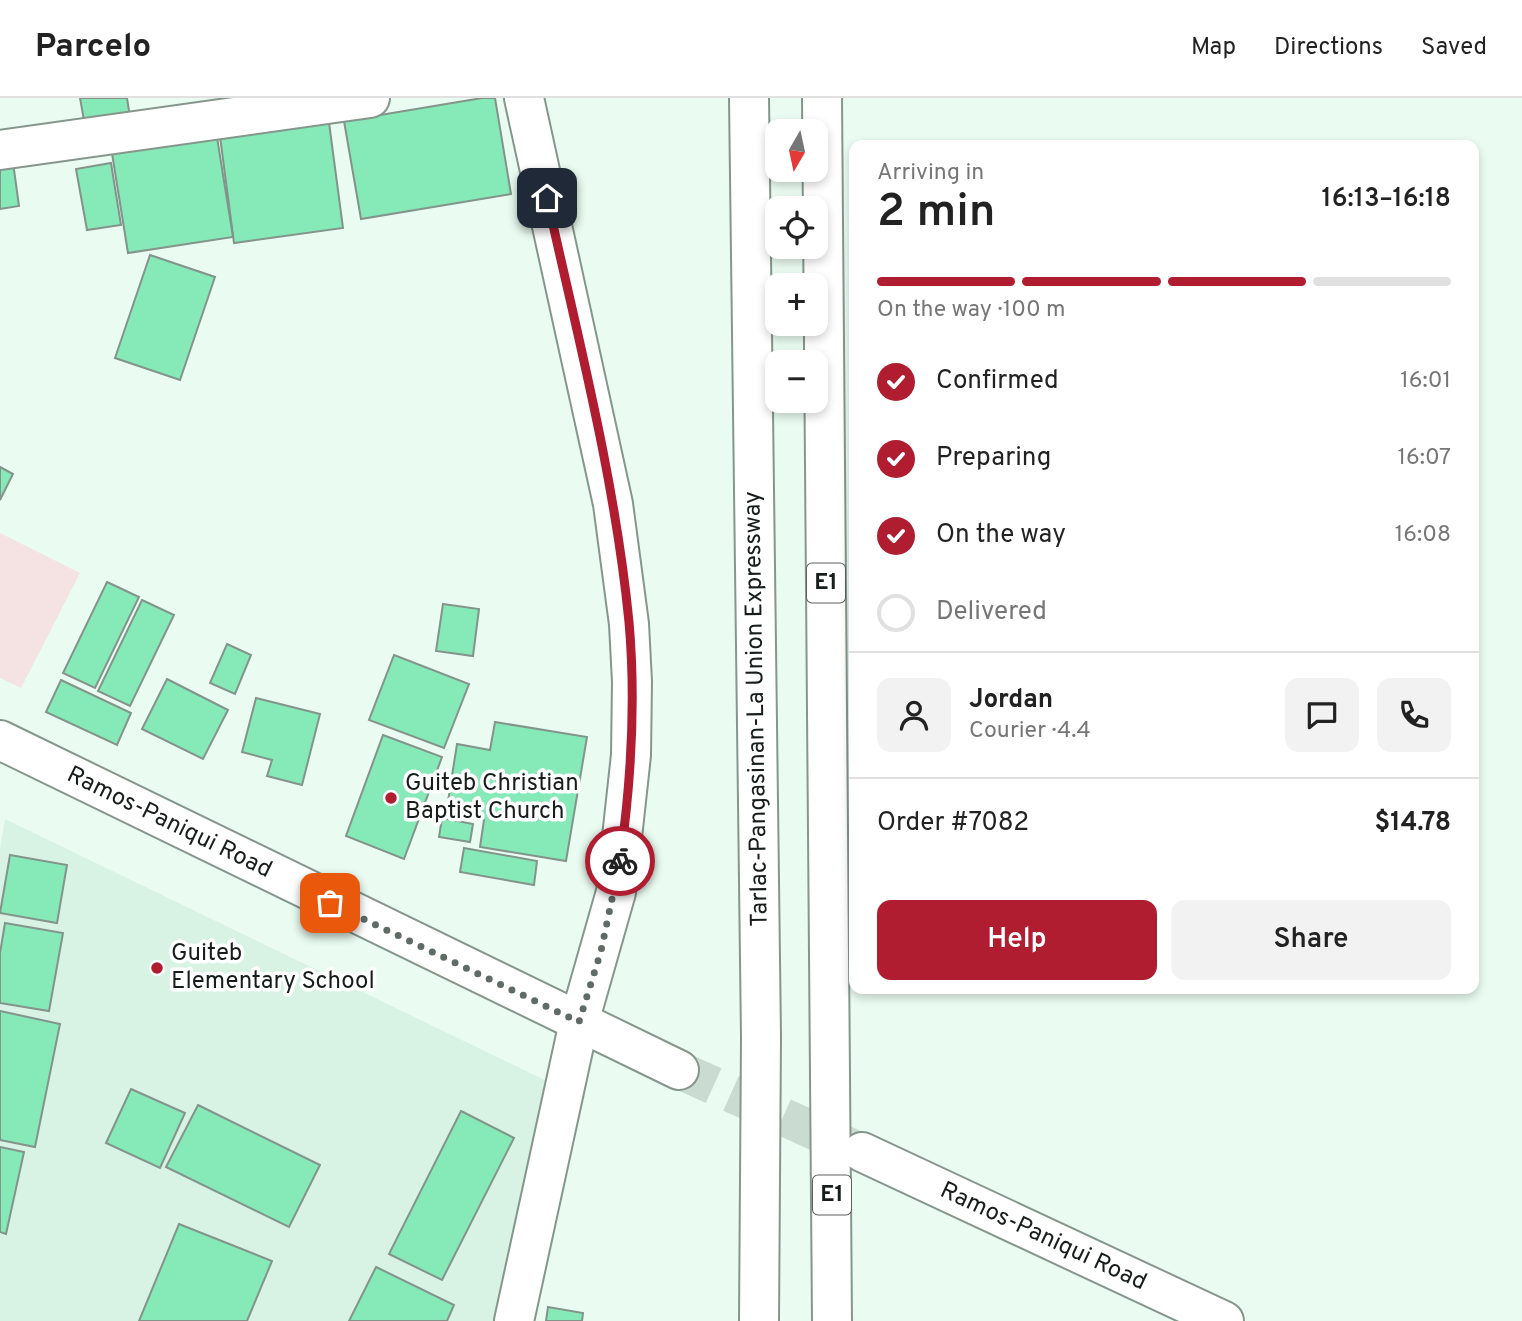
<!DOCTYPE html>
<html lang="en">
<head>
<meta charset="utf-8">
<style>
  :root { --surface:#fff; --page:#f2f2f2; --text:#222; --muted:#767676; --line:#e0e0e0; --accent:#b01c30 }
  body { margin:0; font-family:Overpass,sans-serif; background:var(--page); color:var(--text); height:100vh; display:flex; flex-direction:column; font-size:26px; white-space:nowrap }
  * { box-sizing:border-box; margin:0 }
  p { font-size:23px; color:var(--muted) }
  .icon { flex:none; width:38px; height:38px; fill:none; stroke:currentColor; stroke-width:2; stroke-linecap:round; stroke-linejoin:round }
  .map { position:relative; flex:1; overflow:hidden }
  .sheet { position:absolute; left:849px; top:42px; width:630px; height:854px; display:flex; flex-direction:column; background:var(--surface); border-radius:14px; box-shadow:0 4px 10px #0003 }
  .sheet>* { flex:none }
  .needle { width:46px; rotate:189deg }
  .tools { position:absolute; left:765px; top:21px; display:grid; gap:14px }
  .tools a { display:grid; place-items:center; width:63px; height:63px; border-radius:14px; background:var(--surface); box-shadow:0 4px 10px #0003; font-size:35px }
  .pin { position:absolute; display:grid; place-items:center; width:60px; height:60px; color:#fff; margin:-30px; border-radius:14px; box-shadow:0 4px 10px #0006 }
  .courier { position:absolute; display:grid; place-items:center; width:70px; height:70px; margin:-35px; border:5px solid #b01c30; border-radius:50%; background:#fff; color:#222; box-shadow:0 2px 9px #0007 }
  .headline em { font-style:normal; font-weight:600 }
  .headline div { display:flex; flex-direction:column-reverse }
  .headline { display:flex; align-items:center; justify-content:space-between; height:119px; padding:0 28px }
  h1 { font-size:46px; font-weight:600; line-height:52px }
  .bar { display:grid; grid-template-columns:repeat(4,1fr); gap:10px 7px; align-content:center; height:84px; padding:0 28px }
  .bar i { height:9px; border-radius:5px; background:var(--line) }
  .bar .selected { background:var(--accent) }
  .bar p { grid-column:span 4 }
  .line { display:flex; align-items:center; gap:18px; padding:0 28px; border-top:2px solid var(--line) }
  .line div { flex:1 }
  .round { display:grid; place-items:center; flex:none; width:74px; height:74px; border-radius:14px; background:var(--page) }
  ol { padding:0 28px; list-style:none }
  li { display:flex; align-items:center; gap:21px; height:77px }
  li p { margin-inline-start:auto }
  li .icon { padding:7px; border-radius:50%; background:var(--accent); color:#fff; stroke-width:4 }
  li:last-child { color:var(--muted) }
  li i { width:38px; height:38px; border:4px solid var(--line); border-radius:50% }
  .primary-button { display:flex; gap:14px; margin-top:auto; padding:14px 28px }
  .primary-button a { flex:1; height:80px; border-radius:14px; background:var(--accent); color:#fff; font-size:28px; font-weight:600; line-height:80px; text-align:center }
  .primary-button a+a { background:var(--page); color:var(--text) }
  header { display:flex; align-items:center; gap:42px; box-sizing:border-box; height:98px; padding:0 35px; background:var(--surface); border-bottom:2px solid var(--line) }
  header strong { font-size:33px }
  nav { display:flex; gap:38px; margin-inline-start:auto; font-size:24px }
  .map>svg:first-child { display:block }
  .built { fill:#d8f2e3 }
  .green { fill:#f4e3e2 }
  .building { fill:#86e9b8; stroke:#83948a; stroke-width:2 }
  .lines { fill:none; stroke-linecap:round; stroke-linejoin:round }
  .secondary-tunnel { stroke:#cadbd1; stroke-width:38; stroke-dasharray:38 19; stroke-linecap:butt }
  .street-casing { stroke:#85978d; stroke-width:42 }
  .secondary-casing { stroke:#85978d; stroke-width:42 }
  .highway-casing { stroke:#85978d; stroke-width:42 }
  .street { stroke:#fff; stroke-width:38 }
  .secondary { stroke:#fff; stroke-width:38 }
  .highway { stroke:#fff; stroke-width:38 }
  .done { stroke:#616b65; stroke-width:7; stroke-dasharray:0 12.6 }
  .route { stroke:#b01c30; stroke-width:9 }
  .poi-dot { fill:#b01c30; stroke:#fff; stroke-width:2.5 }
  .labels { text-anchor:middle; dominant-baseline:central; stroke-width:7; stroke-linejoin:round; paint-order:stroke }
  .shield { fill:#fff; stroke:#5d615f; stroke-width:2 }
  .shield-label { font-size:23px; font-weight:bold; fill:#171d1a }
  .street-label { font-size:24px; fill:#171d1a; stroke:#fff }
  .poi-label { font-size:24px; fill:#171d1a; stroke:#fff; text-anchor:start }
</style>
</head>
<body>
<header>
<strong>Parcelo</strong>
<nav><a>Map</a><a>Directions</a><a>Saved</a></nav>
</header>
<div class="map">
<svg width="1522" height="1223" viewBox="0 0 1522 1223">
  <rect width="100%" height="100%" fill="#eafcf1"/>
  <!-- built -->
  <path class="built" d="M5,721L559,989L509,1223H0V752Z"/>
  <!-- green -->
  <path class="green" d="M0,435L80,475L21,590L0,580Z"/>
  <!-- building -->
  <g class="building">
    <path d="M80,0H127L130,19L85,28Z"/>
    <path d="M482,0H495L511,96L361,121L344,23Z"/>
    <path d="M328,17L343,130L234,145L219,31Z"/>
    <path d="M216,33L233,139L128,155L111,49Z"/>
    <path d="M12,57L19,108L0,111V58Z"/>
    <path d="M111,65L121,127L87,132L76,71Z"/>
    <path d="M150,157L215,179L180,282L115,260Z"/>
    <path d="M0,369L13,376L0,402Z"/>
    <path d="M107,484L139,499L95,590L63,575Z"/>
    <path d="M142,502L174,517L130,608L98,593Z"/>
    <path d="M443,506L479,511L473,558L436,553Z"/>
    <path d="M227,546L251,557L235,596L210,585Z"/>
    <path d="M394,557L469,586L444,650L369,622Z"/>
    <path d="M167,581L228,612L203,661L142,631Z"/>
    <path d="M61,582L131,615L117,647L46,614Z"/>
    <path d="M256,600L320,616L302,687L267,678L272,662L242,654Z"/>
    <path d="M495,624L587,639L566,763L480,749L484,722L446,716L457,646L490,652Z"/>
    <path d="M383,637L442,659L404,761L346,738Z"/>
    <path d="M442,720L473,726L470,744L439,739Z"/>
    <path d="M464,750L537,763L534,787L460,774Z"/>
    <path d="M10,757L67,767L57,825L0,815Z"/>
    <path d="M5,825L63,835L49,913L0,905V855Z"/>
    <path d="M0,913L60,926L35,1049L0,1042Z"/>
    <path d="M131,991L185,1015L160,1070L106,1045Z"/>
    <path d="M198,1007L320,1067L289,1129L166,1069Z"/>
    <path d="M461,1013L514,1040L442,1182L389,1156Z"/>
    <path d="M0,1049L24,1054L6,1136L0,1134Z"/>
    <path d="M179,1126L272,1163L247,1223H139Z"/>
    <path d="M376,1169L454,1207L447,1223H349Z"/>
    <path d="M548,1209L583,1215L582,1223H546Z"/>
  </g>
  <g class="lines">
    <!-- secondary-tunnel -->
    <path class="secondary-tunnel" d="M679,972L859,1053"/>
    <defs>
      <g id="street">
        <path d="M0,52L370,0"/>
        <path d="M514,1223L579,924L616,794L631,657L632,584L629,526L613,406L524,0"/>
      </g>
      <g id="secondary">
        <path d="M0,642L679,972"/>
        <path d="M862,1054L1224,1223"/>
      </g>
      <g id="highway">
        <path d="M749,0L761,939L759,1223"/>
        <path d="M822,0L832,1223"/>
      </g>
    </defs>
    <!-- street casing -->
    <use href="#street" class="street-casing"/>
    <!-- secondary casing -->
    <use href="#secondary" class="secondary-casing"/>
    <!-- highway casing -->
    <use href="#highway" class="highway-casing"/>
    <!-- street -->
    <use href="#street" class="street"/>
    <!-- secondary -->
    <use href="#secondary" class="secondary"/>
    <!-- highway -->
    <use href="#highway" class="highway"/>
  </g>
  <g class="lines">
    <!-- done -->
    <path class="done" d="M330,805L579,924L601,853L620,763"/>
    <!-- route -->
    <path class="route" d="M547,100C578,240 615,381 629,524C636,603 631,685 620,763"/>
  </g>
  <!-- markers -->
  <g class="poi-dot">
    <circle cx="391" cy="700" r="7"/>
    <circle cx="157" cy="870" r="7"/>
  </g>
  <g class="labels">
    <!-- shield labels -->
    <g class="shield">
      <rect x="807" y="465.5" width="38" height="39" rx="5"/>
      <rect x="813" y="1077.5" width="38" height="39" rx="5"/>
    </g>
    <g class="shield-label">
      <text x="826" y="485">E1</text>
      <text x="832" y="1097">E1</text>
    </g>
    <!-- street labels -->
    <g class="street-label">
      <text transform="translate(757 611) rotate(-91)">Tarlac-Pangasinan-La Union Expressway</text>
      <text transform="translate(169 725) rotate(26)">Ramos-Paniqui Road</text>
      <text transform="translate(1043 1139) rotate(25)">Ramos-Paniqui Road</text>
    </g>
    <!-- poi labels -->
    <g class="poi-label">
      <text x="405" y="686">Guiteb Christian<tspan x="405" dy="28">Baptist Church</tspan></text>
      <text x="171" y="856">Guiteb<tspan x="171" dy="28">Elementary School</tspan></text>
    </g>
  </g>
</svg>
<div class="tools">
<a><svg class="needle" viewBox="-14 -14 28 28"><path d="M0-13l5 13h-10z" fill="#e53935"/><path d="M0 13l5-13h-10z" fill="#767676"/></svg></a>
<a><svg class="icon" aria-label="locate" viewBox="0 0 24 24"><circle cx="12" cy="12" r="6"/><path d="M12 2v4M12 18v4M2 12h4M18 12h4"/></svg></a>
<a>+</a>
<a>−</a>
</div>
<div class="pin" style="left:330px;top:805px;background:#ea580c"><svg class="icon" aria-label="bag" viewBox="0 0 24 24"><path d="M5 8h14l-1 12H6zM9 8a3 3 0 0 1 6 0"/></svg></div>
<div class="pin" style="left:547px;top:100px;background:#1f2937"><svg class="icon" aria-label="home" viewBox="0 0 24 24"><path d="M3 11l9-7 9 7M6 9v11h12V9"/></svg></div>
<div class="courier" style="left:620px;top:763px"><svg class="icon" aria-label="bike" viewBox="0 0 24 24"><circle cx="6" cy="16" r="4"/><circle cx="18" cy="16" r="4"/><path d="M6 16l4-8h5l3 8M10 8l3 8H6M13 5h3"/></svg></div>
<section class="sheet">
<div class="headline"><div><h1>2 min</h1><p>Arriving in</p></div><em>16:13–16:18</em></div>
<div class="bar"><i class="selected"></i><i class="selected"></i><i class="selected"></i><i></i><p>On the way · 100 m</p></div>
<ol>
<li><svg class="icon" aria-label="check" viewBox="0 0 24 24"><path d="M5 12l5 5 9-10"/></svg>Confirmed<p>16:01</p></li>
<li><svg class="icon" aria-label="check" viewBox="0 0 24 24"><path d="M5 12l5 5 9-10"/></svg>Preparing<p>16:07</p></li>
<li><svg class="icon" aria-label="check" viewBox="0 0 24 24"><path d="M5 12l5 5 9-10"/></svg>On the way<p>16:08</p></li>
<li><i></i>Delivered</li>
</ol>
<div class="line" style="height:126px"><a class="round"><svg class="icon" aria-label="person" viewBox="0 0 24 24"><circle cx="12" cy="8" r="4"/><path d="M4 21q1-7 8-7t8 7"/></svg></a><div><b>Jordan</b><p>Courier · 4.4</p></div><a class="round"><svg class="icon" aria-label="chat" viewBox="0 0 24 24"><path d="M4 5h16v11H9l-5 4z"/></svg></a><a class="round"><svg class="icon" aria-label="phone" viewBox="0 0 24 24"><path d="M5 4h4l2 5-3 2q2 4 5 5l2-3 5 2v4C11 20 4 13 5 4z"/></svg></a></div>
<div class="line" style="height:91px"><div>Order #7082</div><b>$14.78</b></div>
<div class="primary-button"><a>Help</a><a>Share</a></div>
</section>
</div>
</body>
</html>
